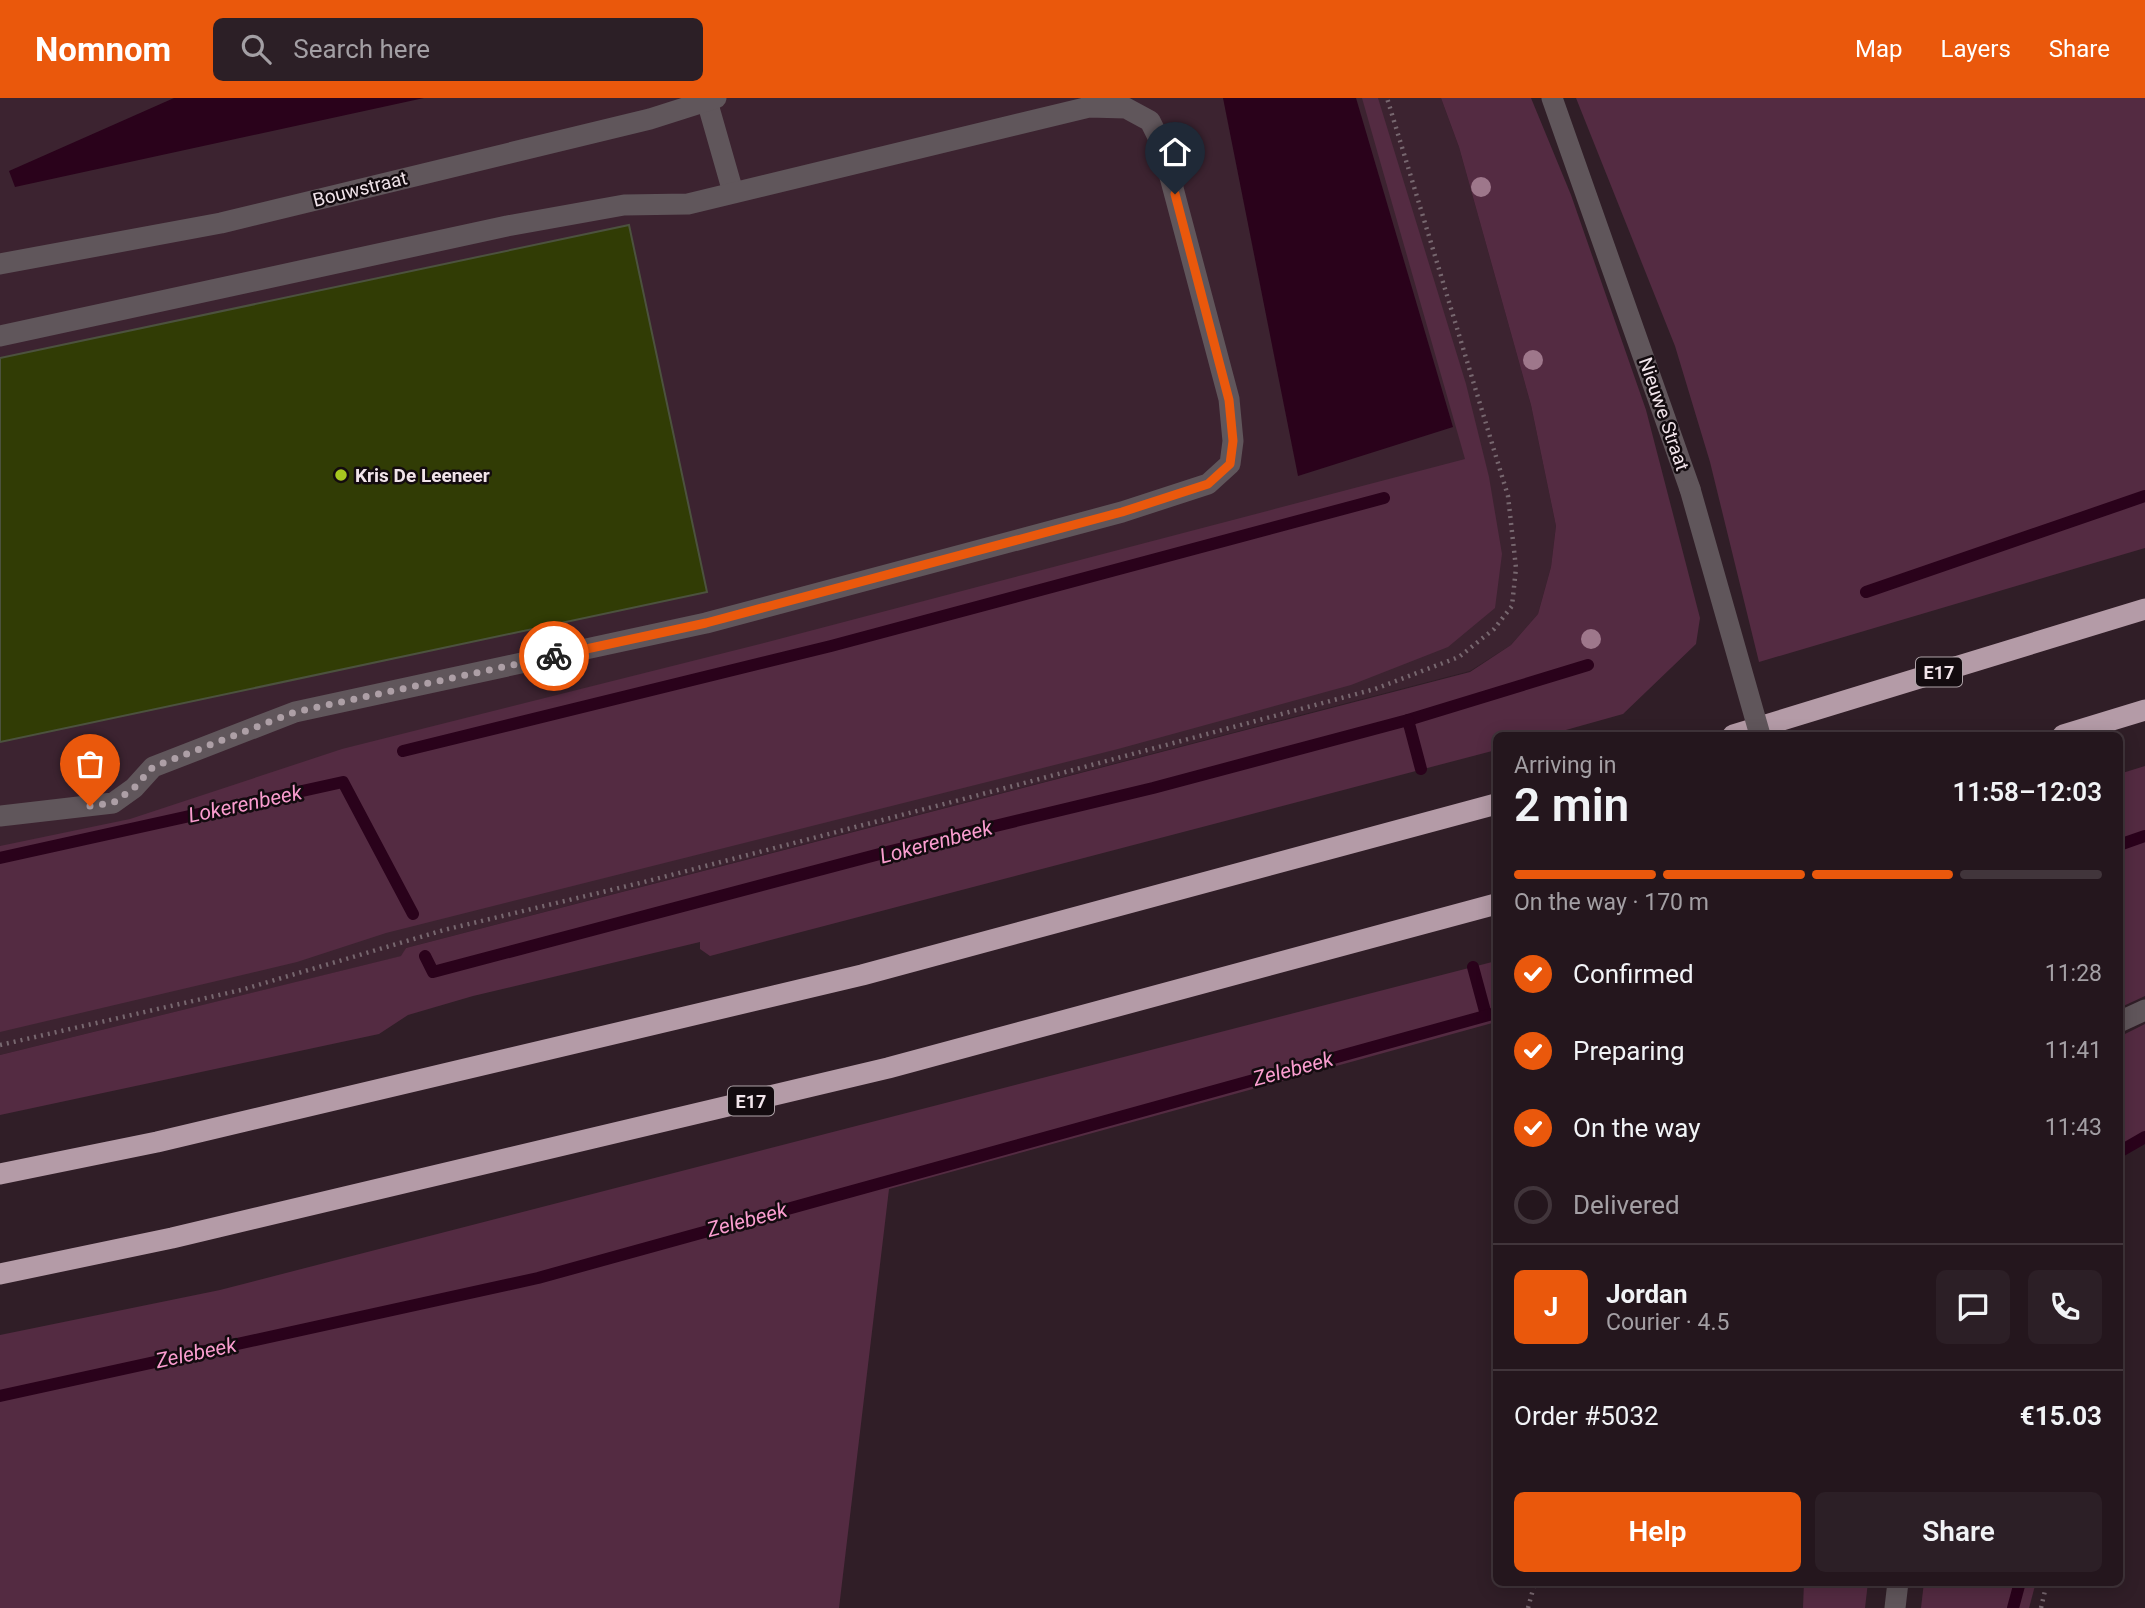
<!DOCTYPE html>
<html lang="en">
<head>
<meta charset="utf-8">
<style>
  :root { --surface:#24161d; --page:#2c1f26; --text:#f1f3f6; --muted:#a39fa4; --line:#41353b; --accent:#ea580c }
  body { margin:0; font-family:Roboto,sans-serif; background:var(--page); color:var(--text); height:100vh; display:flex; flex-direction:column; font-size:26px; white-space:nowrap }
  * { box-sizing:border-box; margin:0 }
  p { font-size:23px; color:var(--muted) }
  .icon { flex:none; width:38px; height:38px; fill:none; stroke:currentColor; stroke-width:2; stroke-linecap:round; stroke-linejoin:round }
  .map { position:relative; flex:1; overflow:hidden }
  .side { position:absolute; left:1493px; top:634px; width:630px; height:854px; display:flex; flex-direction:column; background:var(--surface); border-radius:10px; box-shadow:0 4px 18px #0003,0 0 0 2px var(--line) }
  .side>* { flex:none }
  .pin { position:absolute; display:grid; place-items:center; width:60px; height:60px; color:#fff; margin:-72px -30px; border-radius:50% 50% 50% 0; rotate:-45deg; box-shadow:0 0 7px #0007 }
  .pin .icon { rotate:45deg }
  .courier { position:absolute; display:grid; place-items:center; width:70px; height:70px; margin:-35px; border:5px solid #ea580c; border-radius:50%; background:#fff; color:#222; box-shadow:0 2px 9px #0007 }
  .overview em { font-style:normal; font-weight:600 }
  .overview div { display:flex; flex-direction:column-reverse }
  .overview { display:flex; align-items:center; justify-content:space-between; height:119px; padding:0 21px }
  h1 { font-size:46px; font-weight:600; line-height:52px }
  .bar { display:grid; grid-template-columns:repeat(4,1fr); gap:10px 7px; align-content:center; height:84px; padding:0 21px }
  .bar i { height:9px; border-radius:5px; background:var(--line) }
  .bar .selected { background:var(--accent) }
  .bar p { grid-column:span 4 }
  .line { display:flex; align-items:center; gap:18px; padding:0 21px; border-top:2px solid var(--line) }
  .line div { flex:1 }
  .round { display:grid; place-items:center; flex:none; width:74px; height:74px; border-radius:10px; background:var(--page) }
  ol { padding:0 21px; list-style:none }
  li { display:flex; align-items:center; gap:21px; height:77px }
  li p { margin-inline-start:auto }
  li .icon { padding:7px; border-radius:50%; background:var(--accent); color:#fff; stroke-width:4 }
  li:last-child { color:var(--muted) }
  li i { width:38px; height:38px; border:4px solid var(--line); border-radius:50% }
  .primary-button { display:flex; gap:14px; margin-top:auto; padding:14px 21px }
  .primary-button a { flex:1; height:80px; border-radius:10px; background:var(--accent); color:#fff; font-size:28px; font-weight:600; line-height:80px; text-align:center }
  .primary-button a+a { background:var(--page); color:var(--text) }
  header { display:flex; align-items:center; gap:42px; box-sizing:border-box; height:98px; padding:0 35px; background:var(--accent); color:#fff }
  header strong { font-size:33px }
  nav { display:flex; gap:38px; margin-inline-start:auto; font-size:24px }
  .search { width:490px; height:63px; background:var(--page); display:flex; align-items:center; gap:18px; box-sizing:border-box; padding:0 24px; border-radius:10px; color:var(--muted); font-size:26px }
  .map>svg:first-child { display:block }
  .built { fill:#3c2330 }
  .green { fill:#542b42 }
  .water { fill:#2a021b }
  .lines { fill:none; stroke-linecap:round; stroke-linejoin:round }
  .stream { stroke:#2a021b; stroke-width:12 }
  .building { fill:#313c05; stroke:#4c523e; stroke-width:2 }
  .path { stroke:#77676f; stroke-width:4.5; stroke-dasharray:2 5; stroke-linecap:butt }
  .minor { stroke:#60565b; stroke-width:21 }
  .highway { stroke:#b49ba7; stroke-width:21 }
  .minor-bridge { stroke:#60565b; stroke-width:21 }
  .tree { fill:#9e778b }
  .done { stroke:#ad9fa6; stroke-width:7; stroke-dasharray:0 12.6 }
  .route { stroke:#ea580c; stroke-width:9 }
  .poi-dot { fill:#a7c81f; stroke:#130b0f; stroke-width:2.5 }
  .labels { text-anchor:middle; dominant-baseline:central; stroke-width:5; stroke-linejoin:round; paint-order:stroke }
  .shield { fill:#130b0f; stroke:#aea3a8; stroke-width:2 }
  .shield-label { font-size:18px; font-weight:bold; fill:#f1e4ea }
  .street-label { font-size:19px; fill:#f1e4ea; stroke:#130b0f }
  .poi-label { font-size:19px; font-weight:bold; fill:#f1e4ea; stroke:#130b0f; text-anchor:start }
  .water-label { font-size:21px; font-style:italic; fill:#fa9dcf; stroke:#130b0f }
</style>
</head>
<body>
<header>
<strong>Nomnom</strong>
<div class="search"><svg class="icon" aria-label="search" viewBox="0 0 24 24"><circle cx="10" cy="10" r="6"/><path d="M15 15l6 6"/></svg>Search here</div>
<nav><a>Map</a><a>Layers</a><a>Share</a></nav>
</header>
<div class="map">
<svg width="2145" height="1510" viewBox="0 0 2145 1510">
  <rect width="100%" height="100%" fill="#301e27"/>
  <!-- built -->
  <path class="built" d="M0,0H1441L1459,49L1531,307L1556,428L1551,469L1538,516L1511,547L1470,573L406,850L402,858L0,957Z"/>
  <!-- green -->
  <g class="green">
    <path d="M1362,0H1378L1466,286L1489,379L1502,456L1495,510L1448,549L1351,587L1118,651L386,835L297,864L0,934V748L130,721L342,651L756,547L1465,361Z"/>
    <path d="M1441,0H1531L1571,97L1646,312L1700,520L1696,546L1623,616L1548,637H1496V652L710,858L700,851V844L473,898L408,917L379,936L0,1017V957L401,858L406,850L1470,574L1511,547L1538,516L1551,469L1556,428L1531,307L1459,49Z"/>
    <path d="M1576,0H2145V450L1759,564L1710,364L1675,248Z"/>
    <path d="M2145,668V898L2119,910V676Z"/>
    <path d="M1496,863V924L889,1091L839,1510H0V1237L220,1192Z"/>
    <path d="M2145,926V1040L2119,1059V939Z"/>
    <path d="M1804,1484H1868L1865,1510H1803Z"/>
    <path d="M1924,1484H2036L2029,1510H1921Z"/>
  </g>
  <!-- water -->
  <g class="water">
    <path d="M174,0H424L15,89L9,73Z"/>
    <path d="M1223,0H1356L1453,329L1298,378Z"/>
  </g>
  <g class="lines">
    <!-- stream -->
    <g class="stream">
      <path d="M1866,494L2145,398"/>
      <path d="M1408,622L1588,567"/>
      <path d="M403,653L831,548L1384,400"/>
      <path d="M2119,747L2145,738"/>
      <path d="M0,760L343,684L413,816"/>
      <path d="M425,858L433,874L891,753L1153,690L1408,622L1421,671"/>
      <path d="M1473,869L1486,917"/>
      <path d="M2119,1054L2145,1039"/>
      <path d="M0,1298L538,1180L1496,915"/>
      <path d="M2013,1510L2020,1484"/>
    </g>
  </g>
  <!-- building -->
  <path class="building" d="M629,127L707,494L0,644V260Z"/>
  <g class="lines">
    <!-- path -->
    <g class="path">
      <path d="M0,947L241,892L444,832L644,784L1017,687L1375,591L1459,559L1494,531L1512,508L1516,470L1508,398L1387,0"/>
      <path d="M2119,1095L2122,1091"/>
      <path d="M1528,1510L1535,1484"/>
      <path d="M2041,1510L2047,1484"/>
    </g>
    <!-- minor -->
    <g class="minor">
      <path d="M1552,0L1690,391"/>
      <path d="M707,3L733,94"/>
      <path d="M0,166L221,125L650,21L716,0"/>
      <path d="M0,238L507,128L624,107L688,106L1089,9L1126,10L1150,23L1161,45L1229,301L1233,343L1230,366L1208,386L1122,414L706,525L295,614L153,669L134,690L113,705L0,718"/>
      <path d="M2119,924L2145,912"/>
      <path d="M1895,1510L1898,1484"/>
    </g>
    <!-- highway -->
    <g class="highway">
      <path d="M1733,637L2145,511"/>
      <path d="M2063,637L2145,612"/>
      <path d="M0,1076L157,1044L862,877L1496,706"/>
      <path d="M0,1176L172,1140L888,970L1496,806"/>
    </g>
    <!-- minor-bridge -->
    <path class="minor-bridge" d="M1690,391L1760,637"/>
  </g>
  <!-- trees -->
  <g class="tree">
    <circle cx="1481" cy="89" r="10"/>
    <circle cx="1533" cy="262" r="10"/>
    <circle cx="1591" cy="541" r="10"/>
  </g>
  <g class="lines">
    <!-- done -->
    <path class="done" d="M90,708L113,705L134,690L153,669L295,614L554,558"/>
    <!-- route -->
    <path class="route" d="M554,558L706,525L1122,414L1208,386L1230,366L1233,343L1229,302L1175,96"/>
  </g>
  <!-- markers -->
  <circle class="poi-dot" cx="341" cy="377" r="7"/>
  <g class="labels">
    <!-- shield labels -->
    <g class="shield">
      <rect x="1916" y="559.5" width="46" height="29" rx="5"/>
      <rect x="728" y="988.5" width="46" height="29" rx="5"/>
    </g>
    <g class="shield-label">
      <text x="1939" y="574">E17</text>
      <text x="751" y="1003">E17</text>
    </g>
    <!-- street labels -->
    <g class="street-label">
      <text transform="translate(360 91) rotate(-14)">Bouwstraat</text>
      <text transform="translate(1664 316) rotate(71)">Nieuwe Straat</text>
    </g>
    <!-- poi labels -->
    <g class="poi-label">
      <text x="355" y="377">Kris De Leeneer</text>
    </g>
    <!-- water labels -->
    <g class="water-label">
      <text transform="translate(245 706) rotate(-12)">Lokerenbeek</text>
      <text transform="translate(936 744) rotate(-15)">Lokerenbeek</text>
      <text transform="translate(1293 971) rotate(-15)">Zelebeek</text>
      <text transform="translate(747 1122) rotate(-15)">Zelebeek</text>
      <text transform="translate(196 1255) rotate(-12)">Zelebeek</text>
    </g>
  </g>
</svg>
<div class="pin" style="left:90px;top:708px;background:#ea580c"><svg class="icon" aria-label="bag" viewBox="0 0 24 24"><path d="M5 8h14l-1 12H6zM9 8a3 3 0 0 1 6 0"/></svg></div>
<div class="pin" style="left:1175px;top:96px;background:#1f2937"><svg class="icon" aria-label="home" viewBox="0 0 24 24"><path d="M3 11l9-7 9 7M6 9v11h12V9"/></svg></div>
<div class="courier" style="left:554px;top:558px"><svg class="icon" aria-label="bike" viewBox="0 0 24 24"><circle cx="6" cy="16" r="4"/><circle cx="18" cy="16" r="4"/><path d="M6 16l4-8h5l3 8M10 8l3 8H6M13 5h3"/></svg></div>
<section class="side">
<div class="overview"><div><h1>2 min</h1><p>Arriving in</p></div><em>11:58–12:03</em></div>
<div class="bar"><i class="selected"></i><i class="selected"></i><i class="selected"></i><i></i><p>On the way · 170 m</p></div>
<ol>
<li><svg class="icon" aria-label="check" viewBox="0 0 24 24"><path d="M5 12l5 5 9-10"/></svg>Confirmed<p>11:28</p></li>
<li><svg class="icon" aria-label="check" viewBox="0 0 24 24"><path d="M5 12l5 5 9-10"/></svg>Preparing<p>11:41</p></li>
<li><svg class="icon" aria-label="check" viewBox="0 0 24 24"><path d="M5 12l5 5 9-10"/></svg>On the way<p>11:43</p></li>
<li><i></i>Delivered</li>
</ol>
<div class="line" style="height:126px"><b class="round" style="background:var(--accent);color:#fff">J</b><div><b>Jordan</b><p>Courier · 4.5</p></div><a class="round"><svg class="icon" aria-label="chat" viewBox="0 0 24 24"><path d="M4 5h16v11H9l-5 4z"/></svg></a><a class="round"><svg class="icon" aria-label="phone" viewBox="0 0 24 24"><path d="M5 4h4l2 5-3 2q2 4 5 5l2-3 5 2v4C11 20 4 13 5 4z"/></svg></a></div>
<div class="line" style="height:91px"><div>Order #5032</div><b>€15.03</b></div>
<div class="primary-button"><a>Help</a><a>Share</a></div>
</section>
</div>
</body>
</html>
